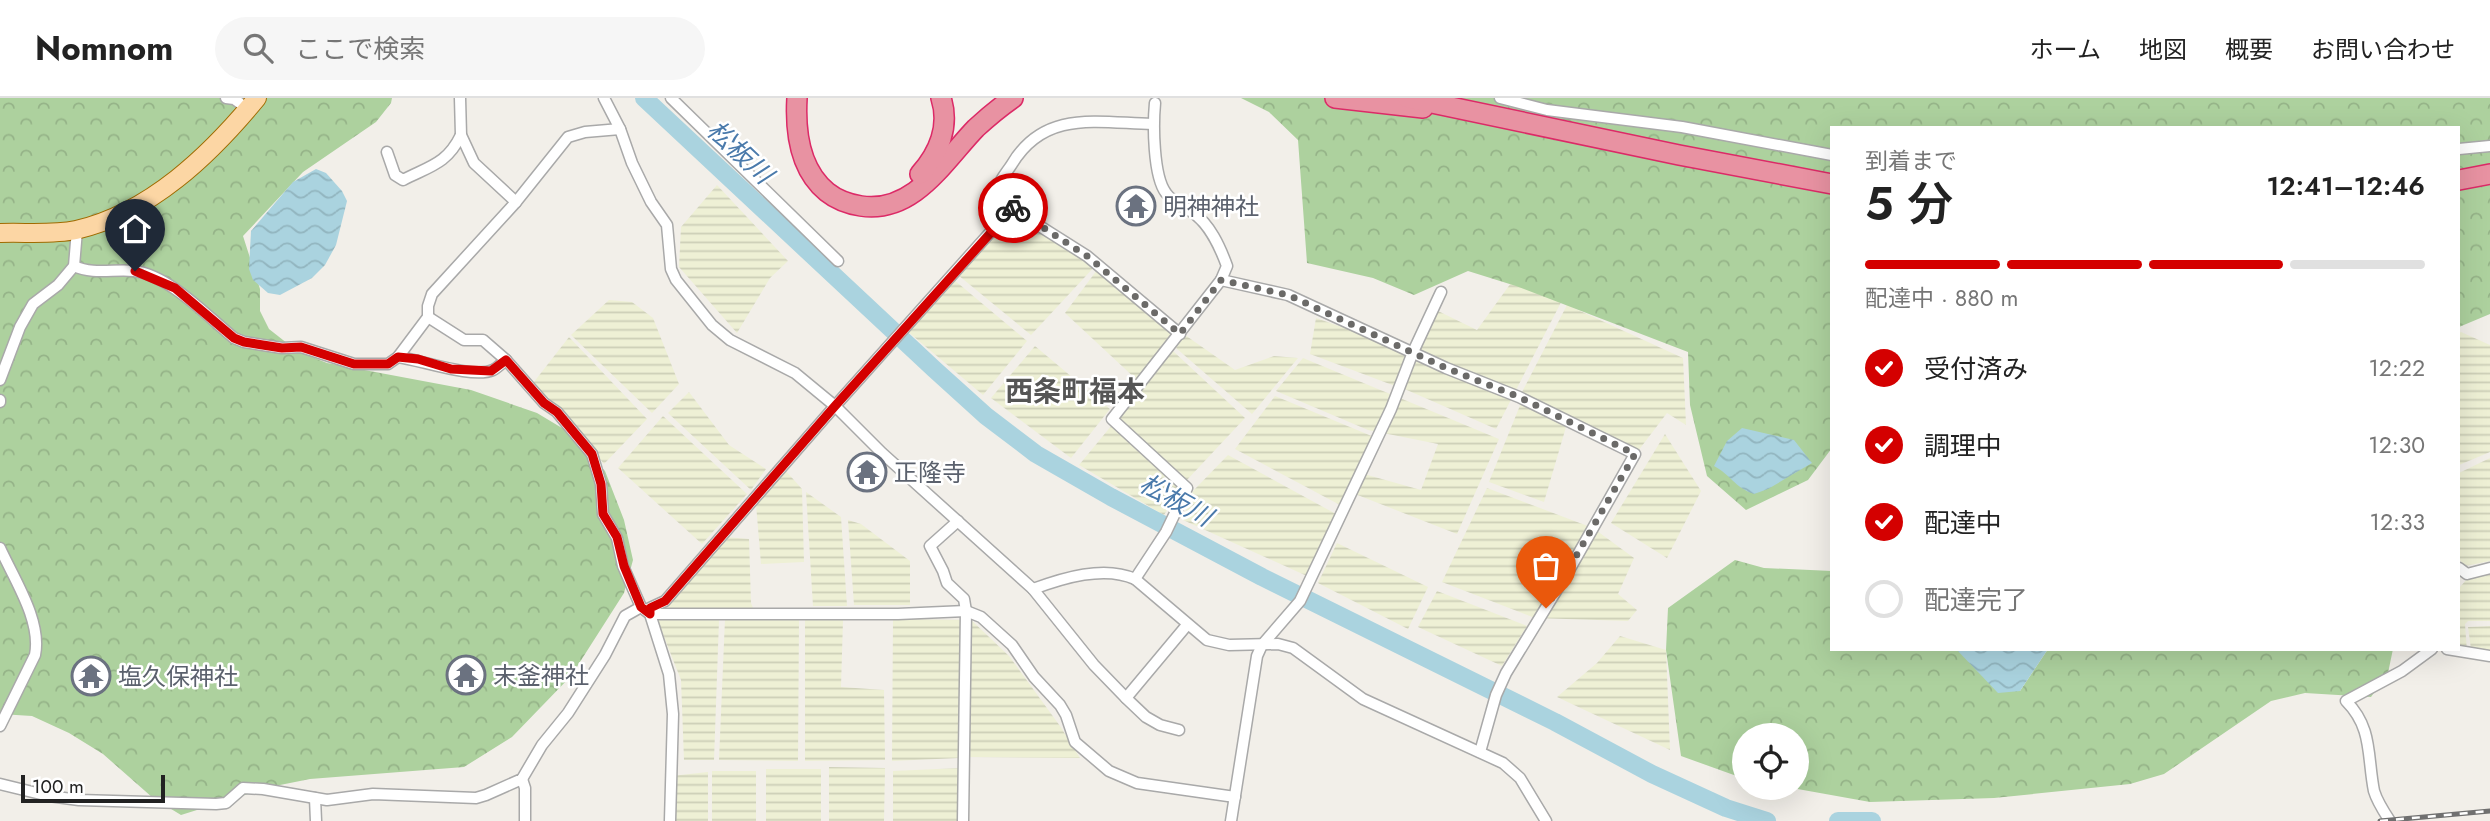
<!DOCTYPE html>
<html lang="ja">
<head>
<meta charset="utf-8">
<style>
  :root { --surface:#fff; --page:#f6f6f6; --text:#222; --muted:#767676; --line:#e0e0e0; --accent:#d40000 }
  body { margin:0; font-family:Jost,"Noto Sans JP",sans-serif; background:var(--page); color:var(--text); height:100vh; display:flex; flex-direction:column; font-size:26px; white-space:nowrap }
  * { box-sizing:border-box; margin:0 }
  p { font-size:23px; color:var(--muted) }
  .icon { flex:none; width:38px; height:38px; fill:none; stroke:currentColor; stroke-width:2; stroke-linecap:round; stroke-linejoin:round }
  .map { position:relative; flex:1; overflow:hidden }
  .sheet { position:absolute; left:1830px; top:28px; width:630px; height:525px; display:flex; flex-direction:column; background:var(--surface); border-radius:0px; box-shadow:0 7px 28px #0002 }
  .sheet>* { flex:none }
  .buttons { position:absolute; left:1732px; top:625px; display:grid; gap:14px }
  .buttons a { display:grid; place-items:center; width:77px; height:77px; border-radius:50%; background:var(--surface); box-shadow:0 7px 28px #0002; font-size:35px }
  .scale { position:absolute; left:21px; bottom:18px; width:144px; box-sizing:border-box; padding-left:7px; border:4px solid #222; border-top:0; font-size:19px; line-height:24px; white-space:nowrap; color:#222; -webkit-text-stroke:5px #fff; paint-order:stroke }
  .pin { position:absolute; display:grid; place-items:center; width:60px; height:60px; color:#fff; margin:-72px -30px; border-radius:50% 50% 50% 0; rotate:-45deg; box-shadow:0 0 7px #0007 }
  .pin .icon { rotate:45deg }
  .courier { position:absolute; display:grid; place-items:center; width:70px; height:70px; margin:-35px; border:5px solid #d40000; border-radius:50%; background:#fff; color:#222; box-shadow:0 2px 9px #0007 }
  .overview em { font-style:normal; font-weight:600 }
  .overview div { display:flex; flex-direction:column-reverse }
  .overview { display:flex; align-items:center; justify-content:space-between; height:119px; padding:0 35px }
  h1 { font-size:46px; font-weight:600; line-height:52px }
  .bar { display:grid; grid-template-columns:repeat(4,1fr); gap:10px 7px; align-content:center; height:84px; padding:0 35px }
  .bar i { height:9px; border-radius:5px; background:var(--line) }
  .bar .active { background:var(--accent) }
  .bar p { grid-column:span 4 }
  ol { padding:0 35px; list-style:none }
  li { display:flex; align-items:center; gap:21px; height:77px }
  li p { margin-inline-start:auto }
  li .icon { padding:7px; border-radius:50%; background:var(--accent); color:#fff; stroke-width:4 }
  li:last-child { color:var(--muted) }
  li i { width:38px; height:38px; border:4px solid var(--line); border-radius:50% }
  header { display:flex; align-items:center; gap:42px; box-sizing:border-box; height:98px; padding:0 35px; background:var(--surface); border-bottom:2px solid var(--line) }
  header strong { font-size:33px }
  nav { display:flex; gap:38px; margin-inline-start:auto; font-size:24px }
  .search { width:490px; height:63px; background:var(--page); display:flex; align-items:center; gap:18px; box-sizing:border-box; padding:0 24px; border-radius:38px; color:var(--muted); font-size:26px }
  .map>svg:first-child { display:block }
  .farmland { fill:url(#farmland-rules) }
  .forest { fill:url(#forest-crowns) }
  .water { fill:url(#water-waves) }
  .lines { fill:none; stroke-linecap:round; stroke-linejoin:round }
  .river { stroke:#aad3df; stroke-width:18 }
  .minor-casing { stroke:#a9a9a9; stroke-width:13 }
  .primary-casing { stroke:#a06b00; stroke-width:20 }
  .motorway-casing { stroke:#dc2a67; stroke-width:22 }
  .minor { stroke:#fff; stroke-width:10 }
  .primary { stroke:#fcd6a4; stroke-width:18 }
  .motorway { stroke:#e892a2; stroke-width:19 }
  .rail-casing { stroke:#707070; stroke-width:5 }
  .rail { stroke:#fff; stroke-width:2.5; stroke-dasharray:8; stroke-linecap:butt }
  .done { stroke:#6b6a68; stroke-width:7; stroke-dasharray:0 12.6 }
  .route { stroke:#d40000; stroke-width:9 }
  .labels { text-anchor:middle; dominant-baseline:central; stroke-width:5; stroke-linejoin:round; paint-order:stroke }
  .worship-label { font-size:24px; fill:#5b616d; stroke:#fff; text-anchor:start }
  .water-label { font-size:26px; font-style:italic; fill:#4a7aab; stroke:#fff }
  .quarter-label { font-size:28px; font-weight:bold; fill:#555; stroke:#fff }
</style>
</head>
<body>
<header>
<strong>Nomnom</strong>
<div class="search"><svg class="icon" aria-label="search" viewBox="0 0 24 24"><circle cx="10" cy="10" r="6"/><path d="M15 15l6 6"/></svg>ここで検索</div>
<nav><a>ホーム</a><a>地図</a><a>概要</a><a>お問い合わせ</a></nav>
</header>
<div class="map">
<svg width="2490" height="723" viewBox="0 0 2490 723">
  <defs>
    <pattern id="farmland-rules" width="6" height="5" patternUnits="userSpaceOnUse" patternTransform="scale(1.75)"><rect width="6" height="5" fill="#eef0d5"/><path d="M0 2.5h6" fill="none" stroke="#ccceb7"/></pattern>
    <pattern id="forest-crowns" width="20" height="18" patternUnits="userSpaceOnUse" patternTransform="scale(1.75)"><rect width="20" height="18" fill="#add19e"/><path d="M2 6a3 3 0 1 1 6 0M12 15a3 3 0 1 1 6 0" fill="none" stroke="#95b388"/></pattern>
    <pattern id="water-waves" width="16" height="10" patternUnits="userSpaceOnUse" patternTransform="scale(1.75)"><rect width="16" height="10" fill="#aad3df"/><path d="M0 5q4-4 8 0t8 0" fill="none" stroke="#92b5bf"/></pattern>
  </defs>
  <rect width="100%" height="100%" fill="#f2efe9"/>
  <!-- farmland -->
  <g class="farmland">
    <path d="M717,87L788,163L770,180L737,235L679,169L681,129Z"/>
    <path d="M1009,113L1097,166L1031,237L958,177Z"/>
    <path d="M1592,144L1496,331L1400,289L1436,212L1477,232L1516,178Z"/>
    <path d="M1097,172L1176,237L1138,283L1065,215Z"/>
    <path d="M953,181L1027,243L983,297L906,232Z"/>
    <path d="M609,202L632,204L653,220L679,286L652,315L571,237Z"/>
    <path d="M1567,207L1683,260L1686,327L1667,315L1638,353L1522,294Z"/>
    <path d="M1316,220L1413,254L1395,288L1310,256Z"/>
    <path d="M2461,234L2490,247V354L2459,367V235Z"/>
    <path d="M1185,237L1235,272L1274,258L1298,260L1252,316L1176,250Z"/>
    <path d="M569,239L647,321L604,366L562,314L530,289Z"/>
    <path d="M1035,248L1110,311L1071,360L991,300Z"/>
    <path d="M1173,253L1245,320L1186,383L1164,417L1079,367Z"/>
    <path d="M1303,260L1499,341L1457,436L1355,396L1364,376L1421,392L1438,346L1368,332L1276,293Z"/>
    <path d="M689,294L729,347L766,371L751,392L668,315Z"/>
    <path d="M1275,298L1374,339L1340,407L1235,351Z"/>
    <path d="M1521,305L1566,329L1544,404L1489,384Z"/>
    <path d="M663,318L747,396L702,446L618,370Z"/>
    <path d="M1665,336L1701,393L1667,460L1611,425Z"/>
    <path d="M1228,357L1336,416L1307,478L1183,422L1193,393Z"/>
    <path d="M2490,360V463L2465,468L2459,461V375Z"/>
    <path d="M785,372L802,391L804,464L761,466L756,406Z"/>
    <path d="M1487,390L1593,430L1634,460L1618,496L1637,512L1628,523L1535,520L1442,484Z"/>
    <path d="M806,394L841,419L847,508H813Z"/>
    <path d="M848,422L861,426L910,463V507H854Z"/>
    <path d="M726,439L749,441L751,505L753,510H669L668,505Z"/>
    <path d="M1337,445L1428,489L1408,531L1318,485Z"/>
    <path d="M2490,471V523H2468L2465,526L2467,554L2459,551V490L2468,480Z"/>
    <path d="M1437,493L1527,528L1502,568L1418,529Z"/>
    <path d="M966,517L1009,558L1060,628L1080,660L968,659Z"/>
    <path d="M657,521L719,522L714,662H684L681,582Z"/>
    <path d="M725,521L799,522L798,663L719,662Z"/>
    <path d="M805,521L843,522L841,589L884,592L885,662L805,663Z"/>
    <path d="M893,521L963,522L959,660L892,663Z"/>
    <path d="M2490,528V553L2471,551L2468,529Z"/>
    <path d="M1620,538L1666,552L1670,652L1557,599L1597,565Z"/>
    <path d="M829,669L885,670L884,723H829Z"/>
    <path d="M960,670L963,723H893V673Z"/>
    <rect x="766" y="671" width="55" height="52"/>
    <rect x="712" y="673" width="44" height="50"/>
    <path d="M708,674V723H670L671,678Z"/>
  </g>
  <!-- forest -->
  <g class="forest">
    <path d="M0,0H392L391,5L376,24L303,74L243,138L260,191V213L269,231L297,253L327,265L471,292L537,315L572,336L605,373L624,422L633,462L624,495L571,578L512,639L464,669L310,681L270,689L181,717L153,700L103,656L69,635L32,618L0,616Z"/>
    <path d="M1241,0H2490V216L2459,229V30H1832V350L1808,382L1746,412L1707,378L1690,307L1688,254L1516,188L1468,173L1414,197L1373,180L1307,165L1298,42L1269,14Z"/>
    <path d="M1735,462L1764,470L1832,473V551H1961L2020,593L2048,551H2393L2388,575L2371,599L2305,595L2271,603L2164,676L2130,686L1994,700L1870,704L1792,690H1797V637H1745V681L1681,658L1666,552L1668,510Z"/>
  </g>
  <!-- water -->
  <g class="water">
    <path d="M316,71L326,75L342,93L347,103L336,147L325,167L312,180L280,197L268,195L253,182L249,171L251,133L293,84Z"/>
    <path d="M1742,330L1794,342L1812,365L1768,391L1754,396C1734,389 1731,377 1714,368L1727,343Z"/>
    <path d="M1956,551H2048L2020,593L1998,595Z"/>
  </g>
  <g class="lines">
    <!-- river -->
    <g class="river">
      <path d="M644,0L934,271L986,318L1036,356L1111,399L1262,479L1555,624L1652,676L1726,710L1767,723"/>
      <path d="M1838,723H1872"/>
    </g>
    <defs>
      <g id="minor">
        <path d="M226,0L234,1L248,11"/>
        <path d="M460,0L461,37L474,65L516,104"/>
        <path d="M604,0L620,31L632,65L651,104L667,127L671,171L676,182L712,227L730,242L795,275L835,308L882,355L1033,491C1063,480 1104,467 1135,481L1207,542L1229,547L1278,546L1293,550L1363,601L1503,665L1520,680L1546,723"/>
        <path d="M671,0L838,163"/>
        <path d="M1500,0L1547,12L1682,29L1832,57"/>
        <path d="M1155,5C1153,26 1153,78 1166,95C1172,104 1184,108 1192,114C1210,126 1220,149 1227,168L1221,182"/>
        <path d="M1152,26C1099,25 1045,11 1012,66C1007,74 1001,80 998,89L1019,115L1087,158L1180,236"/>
        <path d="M2459,51L2490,48"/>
        <path d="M387,54L395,77L403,82C430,68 447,66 461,37"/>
        <path d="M74,168C93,177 113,171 134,173C169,177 207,218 234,240L244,244L282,250L301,249L354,266H388L398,259L428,219V208L432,196L516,104L568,39L585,34L620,31"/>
        <path d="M428,219L464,242H483L506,262L544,305L557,314L592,356L601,386L603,416L617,440L623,468L641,509L650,516L669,576L673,616L670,723"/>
        <path d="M398,259C421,262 473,281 493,272C497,270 502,265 506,262"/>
        <path d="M0,282L20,229L33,206L58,187L74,168L77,132"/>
        <path d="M0,302V304"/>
        <path d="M958,423L930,448L943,473L947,485L964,501L966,513L963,723"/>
        <path d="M0,450C14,481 42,523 35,557L0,628"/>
        <path d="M2459,470L2467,476L2490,470"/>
        <path d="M1135,481L1166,434L1187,390L1112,321L1221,182L1288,197L1446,270L1519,299L1635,356L1572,467L1506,575L1496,597L1480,654"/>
        <path d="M1033,491L1094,567L1126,600L1146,619L1160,627L1179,632"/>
        <path d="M650,516H898L966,513L981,519L1012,547L1034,579L1060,607L1066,617L1075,644L1109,673L1137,685L1235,699"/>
        <path d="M650,516V510L665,503L835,308L1012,110"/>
        <path d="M2447,551L2490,558"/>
        <path d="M1126,600L1187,527"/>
        <path d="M522,681L525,690V723"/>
        <path d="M0,686L49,698L79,702L216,706L226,705L243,690L263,691L327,702L373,696L476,700L486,697L522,681L542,647L568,615L605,557L625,518L641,509"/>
        <path d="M315,700L316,723"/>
        <path d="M1231,723L1257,558L1262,547L1300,503L1391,311L1413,254L1441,194"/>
        <path d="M2390,723C2384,714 2377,703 2374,693C2367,658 2373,630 2346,603L2402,573L2432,551"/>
      </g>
      <path id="primary" d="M0,135C25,134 52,137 76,132C150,115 210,57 257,0"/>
      <g id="motorway">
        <path d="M797,0C795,34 799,71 827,94C837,102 848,106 861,108C914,116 944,63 976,30C988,19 1000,9 1013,0"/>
        <path d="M1335,0L1423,10"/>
        <path d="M1408,0L1679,57L1832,86"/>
        <path d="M920,76C939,55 950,28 941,0"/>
        <path d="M2459,82L2490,76"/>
      </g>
    </defs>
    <!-- minor casing -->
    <use href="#minor" class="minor-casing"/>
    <!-- primary casing -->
    <use href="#primary" class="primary-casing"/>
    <!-- motorway casing -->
    <use href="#motorway" class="motorway-casing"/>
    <!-- minor -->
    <use href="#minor" class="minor"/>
    <!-- primary -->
    <use href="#primary" class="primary"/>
    <!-- motorway -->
    <use href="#motorway" class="motorway"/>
    <defs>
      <path id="rail" d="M2380,723L2490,713"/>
    </defs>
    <!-- rail casing -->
    <use href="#rail" class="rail-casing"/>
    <!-- rail -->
    <use href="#rail" class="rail"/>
  </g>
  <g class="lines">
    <!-- done -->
    <path class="done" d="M1013,110L1087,158L1180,236L1221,182L1288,197L1446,270L1519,299L1635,356L1546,510"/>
    <!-- route -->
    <path class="route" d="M135,173L175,190L234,240L244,244L282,250L301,249L354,266H388L398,259L418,261L451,271L491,273L506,262L544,305L557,314L592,356L601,386L603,416L617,439L624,468L641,509L650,516V510L665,503L835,308L1013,110"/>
  </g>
  <!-- icons -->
  <defs>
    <symbol id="temple-ring" viewBox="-11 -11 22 22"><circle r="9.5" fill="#fff" stroke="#6b7280" stroke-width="1.5"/><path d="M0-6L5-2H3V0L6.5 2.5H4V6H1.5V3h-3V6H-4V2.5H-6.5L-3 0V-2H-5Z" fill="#6b7280"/></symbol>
  </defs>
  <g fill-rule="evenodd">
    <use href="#temple-ring" x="1114" y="86" width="44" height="44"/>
    <use href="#temple-ring" x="845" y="352" width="44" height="44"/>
    <use href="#temple-ring" x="444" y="555" width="44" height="44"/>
    <use href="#temple-ring" x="69" y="556" width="44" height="44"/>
  </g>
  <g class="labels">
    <!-- worship labels -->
    <g class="worship-label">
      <text x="1163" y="108">明神神社</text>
      <text x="894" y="374">正隆寺</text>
      <text x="493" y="577">末釜神社</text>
      <text x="118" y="578">塩久保神社</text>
    </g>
    <!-- water labels -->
    <g class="water-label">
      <text transform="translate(740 54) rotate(43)">松板川</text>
      <text transform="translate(1176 402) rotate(29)">松板川</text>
    </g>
    <!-- quarter labels -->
    <g class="quarter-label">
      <text x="1075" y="293">西条町福本</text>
    </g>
  </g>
</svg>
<div class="buttons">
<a><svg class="icon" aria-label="locate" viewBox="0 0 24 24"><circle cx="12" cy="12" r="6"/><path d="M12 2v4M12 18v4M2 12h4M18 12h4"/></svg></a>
</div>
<div class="scale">100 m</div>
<div class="pin" style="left:1546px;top:510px;background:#ea580c"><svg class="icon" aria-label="bag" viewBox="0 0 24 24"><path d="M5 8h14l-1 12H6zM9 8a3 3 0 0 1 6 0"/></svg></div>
<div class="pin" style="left:135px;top:173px;background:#1f2937"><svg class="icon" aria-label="home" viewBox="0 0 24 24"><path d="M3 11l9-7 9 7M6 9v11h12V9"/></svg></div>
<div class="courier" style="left:1013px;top:110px"><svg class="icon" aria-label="bike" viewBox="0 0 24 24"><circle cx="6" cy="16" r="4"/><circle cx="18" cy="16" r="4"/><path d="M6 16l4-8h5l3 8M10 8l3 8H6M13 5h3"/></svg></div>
<section class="sheet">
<div class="overview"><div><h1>5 分</h1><p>到着まで</p></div><em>12:41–12:46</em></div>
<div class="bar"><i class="active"></i><i class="active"></i><i class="active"></i><i></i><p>配達中 · 880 m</p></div>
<ol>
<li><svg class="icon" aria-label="check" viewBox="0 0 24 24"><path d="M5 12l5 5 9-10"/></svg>受付済み<p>12:22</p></li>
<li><svg class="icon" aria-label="check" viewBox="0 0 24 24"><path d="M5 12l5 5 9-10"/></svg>調理中<p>12:30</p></li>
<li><svg class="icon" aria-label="check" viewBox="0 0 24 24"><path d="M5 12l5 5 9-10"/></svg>配達中<p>12:33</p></li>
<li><i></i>配達完了</li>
</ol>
</section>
</div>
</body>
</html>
